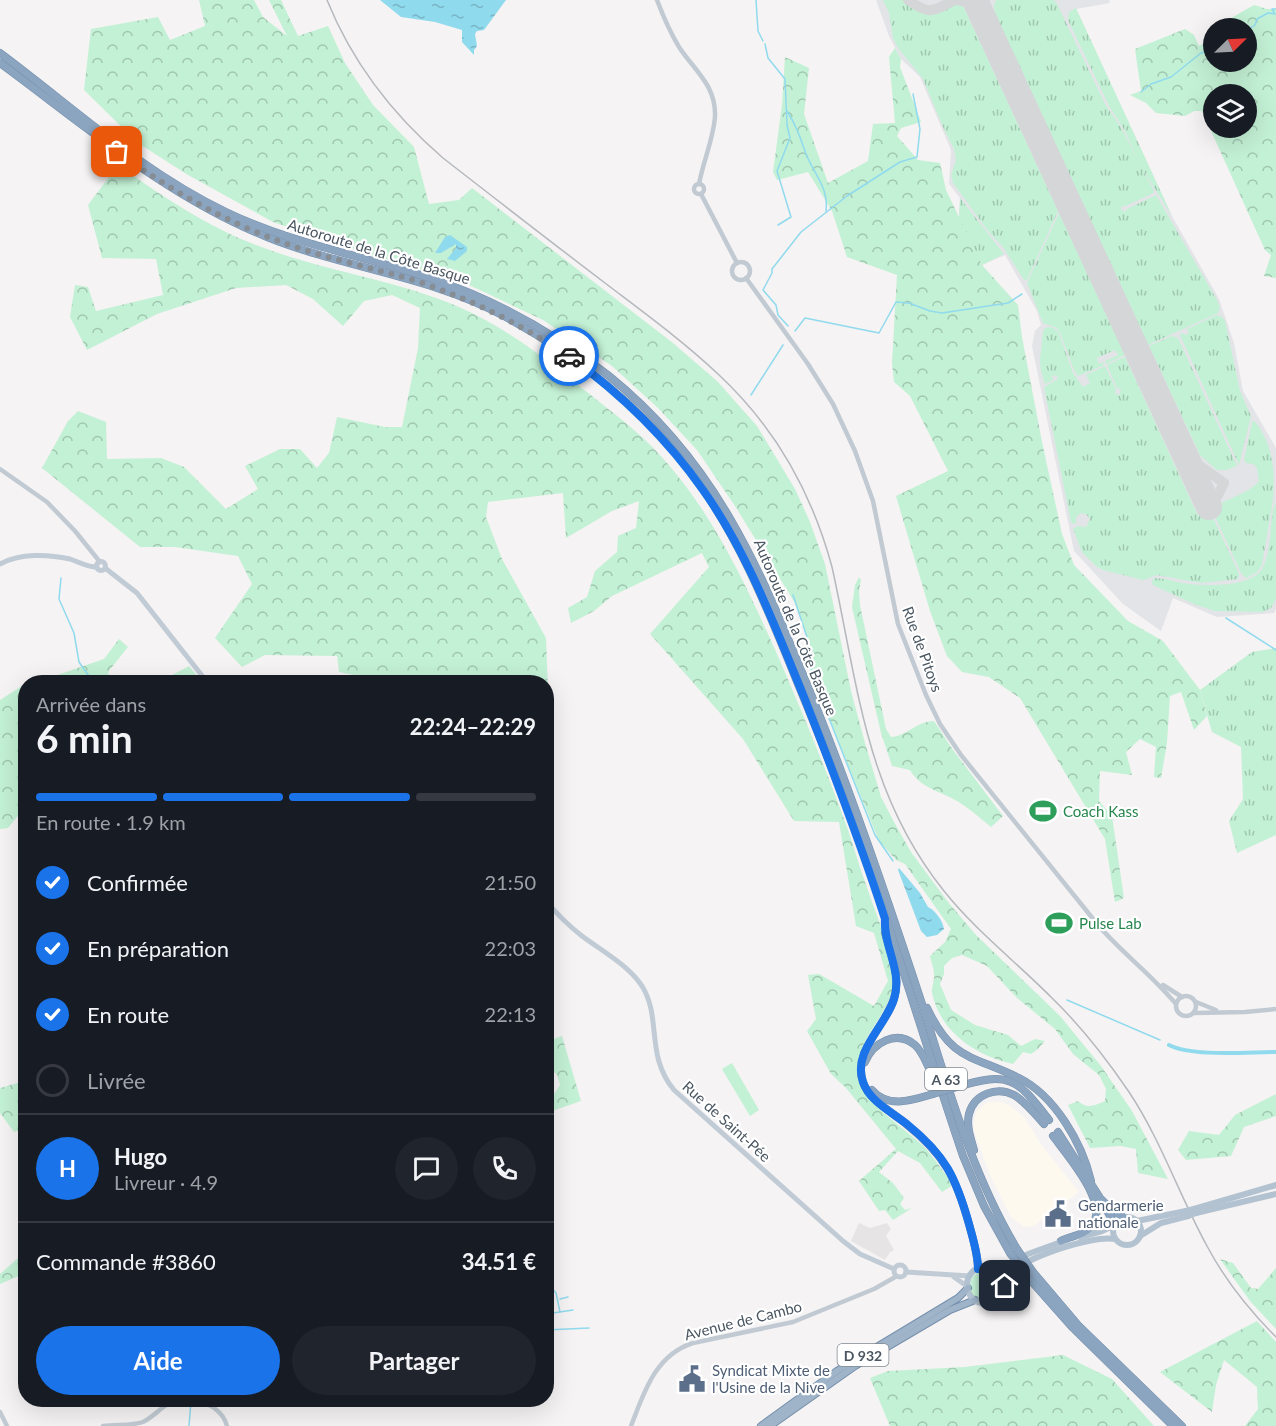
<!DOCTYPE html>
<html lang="fr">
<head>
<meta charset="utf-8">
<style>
  :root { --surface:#171b24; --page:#20242c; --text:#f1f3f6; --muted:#9ea1a6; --line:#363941; --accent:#1a73e8 }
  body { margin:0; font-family:Lato,sans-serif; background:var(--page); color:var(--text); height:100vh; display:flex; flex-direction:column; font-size:22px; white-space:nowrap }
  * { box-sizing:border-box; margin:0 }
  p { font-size:20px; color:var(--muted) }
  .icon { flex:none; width:33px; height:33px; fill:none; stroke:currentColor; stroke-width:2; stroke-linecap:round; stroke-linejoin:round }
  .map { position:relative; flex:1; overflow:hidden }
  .details { position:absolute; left:18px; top:675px; width:536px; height:732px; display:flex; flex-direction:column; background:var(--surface); border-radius:24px; box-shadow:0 6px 24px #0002 }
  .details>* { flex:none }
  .needle { width:39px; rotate:66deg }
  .tools { position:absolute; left:1203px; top:18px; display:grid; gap:12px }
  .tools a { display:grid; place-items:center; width:54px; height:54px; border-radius:50%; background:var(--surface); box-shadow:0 6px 24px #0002; font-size:30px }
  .pin { position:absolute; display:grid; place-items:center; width:51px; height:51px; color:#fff; margin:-26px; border-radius:12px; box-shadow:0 3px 9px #0006 }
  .courier { position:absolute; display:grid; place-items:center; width:60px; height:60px; margin:-30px; border:4px solid #1a73e8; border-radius:50%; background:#fff; color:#222; box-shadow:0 2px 8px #0007 }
  .overview em { font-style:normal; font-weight:700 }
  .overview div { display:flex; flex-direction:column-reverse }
  .overview { display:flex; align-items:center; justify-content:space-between; height:102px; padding:0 18px }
  h1 { font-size:39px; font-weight:700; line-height:45px }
  .bar { display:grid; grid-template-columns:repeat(4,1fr); gap:9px 6px; align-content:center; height:72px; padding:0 18px }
  .bar i { height:8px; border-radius:4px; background:var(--line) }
  .bar .selected { background:var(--accent) }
  .bar p { grid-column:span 4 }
  .line { display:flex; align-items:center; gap:15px; padding:0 18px; border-top:2px solid var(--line) }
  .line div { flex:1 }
  .round { display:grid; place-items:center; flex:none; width:63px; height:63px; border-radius:32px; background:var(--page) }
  ol { padding:0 18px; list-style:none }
  li { display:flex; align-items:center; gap:18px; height:66px }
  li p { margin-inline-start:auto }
  li .icon { padding:6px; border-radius:50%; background:var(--accent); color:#fff; stroke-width:4 }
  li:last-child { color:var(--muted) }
  li i { width:33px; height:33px; border:3px solid var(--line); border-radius:50% }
  .primary-button { display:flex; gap:12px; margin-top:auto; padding:12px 18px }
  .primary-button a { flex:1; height:69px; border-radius:36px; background:var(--accent); color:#fff; font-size:24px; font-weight:700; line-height:69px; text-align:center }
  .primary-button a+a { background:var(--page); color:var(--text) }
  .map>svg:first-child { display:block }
  .commercial { fill:#fdf9ef }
  .education { fill:#e6e4e5 }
  .airport { fill:#e2e4e7 }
  .grass { fill:url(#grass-tufts) }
  .forest { fill:url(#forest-crowns); fill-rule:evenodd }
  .pitch { fill:#c3f1d5 }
  .water { fill:url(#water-ripples) }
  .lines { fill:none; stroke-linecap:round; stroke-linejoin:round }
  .stream { stroke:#90daee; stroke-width:1.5 }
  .canal { stroke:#90daee; stroke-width:4 }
  .taxiway { stroke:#d5d6d8; stroke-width:10 }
  .runway { stroke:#d5d6d8; stroke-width:26 }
  .trunk-casing { stroke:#7690ad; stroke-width:8 }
  .motorway-casing { stroke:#7690ad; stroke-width:8 }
  .tertiary { stroke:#c1cad2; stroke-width:4.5 }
  .secondary { stroke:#c1cbd6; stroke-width:5 }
  .primary { stroke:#b3c2d1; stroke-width:6 }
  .trunk { stroke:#9fb4c9; stroke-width:6 }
  .motorway { stroke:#8ba5c1; stroke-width:7 }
  .rail { stroke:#b5b8bd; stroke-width:1.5 }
  .motorway-bridge-casing { stroke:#7690ad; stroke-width:8; stroke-linecap:butt }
  .primary-bridge { stroke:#b3c2d1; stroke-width:6 }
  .motorway-bridge { stroke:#8ba5c1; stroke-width:7 }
  .done { stroke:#868d94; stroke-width:6; stroke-dasharray:0 10.8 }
  .route { stroke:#1a73e8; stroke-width:8 }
  .labels { text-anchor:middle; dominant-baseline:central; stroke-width:4.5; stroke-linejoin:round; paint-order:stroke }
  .shield { fill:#fff; stroke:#808990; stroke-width:1.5 }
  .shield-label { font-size:14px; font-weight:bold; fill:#4a5661 }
  .street-label { font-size:15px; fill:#4a5661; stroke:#fff }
  .leisure-label { font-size:15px; fill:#27864d; stroke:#fff; text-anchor:start }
  .service-label { font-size:15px; fill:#4e5e75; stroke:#fff; text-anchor:start }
</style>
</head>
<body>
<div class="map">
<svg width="1276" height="1426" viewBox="0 0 1276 1426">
  <defs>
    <pattern id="grass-tufts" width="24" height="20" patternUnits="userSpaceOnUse" patternTransform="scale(1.5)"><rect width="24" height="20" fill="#c3f1d5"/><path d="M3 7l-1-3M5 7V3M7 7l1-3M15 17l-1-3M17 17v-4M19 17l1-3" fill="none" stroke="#a0c6b0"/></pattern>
    <pattern id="forest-crowns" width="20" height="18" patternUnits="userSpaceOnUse" patternTransform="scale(1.5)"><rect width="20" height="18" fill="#c3f1d5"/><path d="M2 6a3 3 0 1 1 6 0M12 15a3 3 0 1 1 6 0" fill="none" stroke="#a0c6b0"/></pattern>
    <pattern id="water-ripples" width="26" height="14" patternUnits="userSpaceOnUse" patternTransform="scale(1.5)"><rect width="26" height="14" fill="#90daee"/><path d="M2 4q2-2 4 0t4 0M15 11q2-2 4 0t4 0" fill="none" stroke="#78b4c4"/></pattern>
  </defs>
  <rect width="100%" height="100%" fill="#f5f3f3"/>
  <!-- commercial -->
  <path class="commercial" d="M988,1102H1002L1009,1105L1024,1117L1043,1147L1079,1192L1034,1226L1024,1227L1011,1217L989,1173L974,1131V1119L977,1111Z"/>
  <!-- education -->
  <path class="education" d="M859,1223L870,1228L887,1223L891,1229L886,1236L894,1250L890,1252L885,1260L851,1241Z"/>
  <!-- airport -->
  <path class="airport" d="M876,0H1109L1110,3L1076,9L1172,216L1219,299L1234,343L1243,391L1276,448V609L1274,613L1217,617L1173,598L1161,631L1123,604L1074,551L1032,346L1035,331L1041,325L1037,311L1005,255L982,265L959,218L960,198L949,184L951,150L920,77L901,59L889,36Z"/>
  <!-- grass -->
  <g class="grass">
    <path d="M883,0H905L918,10L928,13L954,3L960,4L964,8L1058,211L1027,280H1024L1003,247L988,231L953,183L951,175L956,160L954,149L943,127L923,79L898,48L893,38L889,13Z"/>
    <path d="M996,0H1053L1056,2L1105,104L1122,129L1154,191L1153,193L1126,206H1122L1121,210L1125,212L1127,209L1156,195L1217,300L1220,307L1218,313L1148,345L995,15L994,5Z"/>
    <path d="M1076,8L1172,216L1140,165L1125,131L1109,106L1068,20L1069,12Z"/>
    <path d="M960,198L1004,254L982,265L959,218Z"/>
    <path d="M1059,213L1125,355L1106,364L1105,361L1118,355L1115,350L1097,358L1099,364L1103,362L1104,365L1078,376L1074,370L1060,333L1057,328L1043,323L1027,283Z"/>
    <path d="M1217,315L1222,317L1225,321L1240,391L1251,416L1239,465L1180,335L1181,333L1186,335L1189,332L1187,329Z"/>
    <path d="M1051,327L1058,331L1073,373L1083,387L1090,383L1086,375L1105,366L1116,389L1115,393L1117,395L1120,394L1121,389L1117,388L1107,365L1125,357L1197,514L1199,516L1210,511L1239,574L1238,579L1201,583L1157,575L1143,580L1103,570L1097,567L1082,552L1073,529L1078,526L1086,527L1090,519L1086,514L1081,513L1076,517V523L1073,524L1071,522L1044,387L1058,379L1056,375L1052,376L1053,380L1045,384L1041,371L1040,360L1043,331L1045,328Z"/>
    <path d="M1172,336L1178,338L1237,466L1227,470H1217L1200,455L1149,346Z"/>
    <path d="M1254,421C1274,443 1276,478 1272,506L1262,565L1257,572L1246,578L1241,573L1212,510L1222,506L1221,503C1233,497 1252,491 1259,481L1257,468L1253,464L1246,463L1244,460L1252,422Z"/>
    <path d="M1276,502V599L1271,608L1263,612L1215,611L1194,604L1153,585L1152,582L1154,578C1164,578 1173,581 1182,583C1203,586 1255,589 1264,565C1271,549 1270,527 1273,510Z"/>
    <path d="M1276,648V835L1237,853L1229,821L1243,799L1241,747L1212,732L1200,690L1252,652Z"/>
    <circle cx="986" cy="1286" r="16"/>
  </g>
  <!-- forest -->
  <g class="forest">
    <path d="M199,0H254L263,17L287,36L269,0H281L298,36L328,26L345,63L373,105L414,147L429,204L459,200L472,188L673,343L718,382L757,426L795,489L810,522L825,564L851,691L865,743L881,797L894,822L911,852L948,902L976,935L1060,1016L1101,1066L1132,1111L1168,1179L1138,1173L1136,1149L1120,1146L1090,1148L1068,1105L1078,1101C1087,1109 1094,1106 1105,1101L1106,1089L1099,1075L1073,1054L1055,1029L1017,998L987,966L962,955L952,958L944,966V974L940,984L951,1010L975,1025L1008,1035L1021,1046L1035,1039L1045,1041L1038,1049L1031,1054L1023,1052L1013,1064C975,1055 941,1033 932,993C931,987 935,981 934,974C934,968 931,962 930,956L945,942L951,929L905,864L896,860L879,841L812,677L811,649L795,603L735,506L697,450L657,407L612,366L543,320L467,284L328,241L273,222L188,175L138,143L84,90L91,29L158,17L170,40L205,26Z"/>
    <path d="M1254,5L1267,9H1276V278L1264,276L1271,255L1265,250L1202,111H1194L1185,116L1156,113L1146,103L1130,95L1141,91L1135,49L1185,29L1194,35L1199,46L1213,38L1214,62H1246V28H1222L1224,22ZM1214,94H1246V128H1214Z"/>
    <path d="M895,48L901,59L900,67L921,122L901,128L897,136L918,160L940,163L946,190L982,265L1018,305L1022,337L1042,442L1062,534L1074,565L1128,621L1163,641L1200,690L1207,716L1194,730L1181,692L1170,696L1167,743L1161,778L1154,777L1156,747L1140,739L1126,752L1132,775L1100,771L1099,801L1112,816L1124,898L1115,902L1105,839L1020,698L989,677L962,672L947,656L930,611L896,496L948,471L910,396L894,382L892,363L897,275L847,257L832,211L808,172L777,180L773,172L782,105L785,57L809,68L804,114L828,183L868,161L873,124L895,123L889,57Z"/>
    <path d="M118,165C162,196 206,226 256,245C322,271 394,279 459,307C500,325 534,350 569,378C594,398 620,417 643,438C705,496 743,578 777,654C802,712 827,771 848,830C854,847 858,863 864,879C874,909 887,938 893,970C900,1014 846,1039 860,1084C867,1106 910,1131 927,1150C936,1161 945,1173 953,1185L942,1192L920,1163L898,1151L879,1172L893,1183L904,1198L900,1204L905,1210L912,1208L893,1220L885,1210L879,1211L859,1181L896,1149L846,1088L831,1074L807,1031L816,1019L808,975L819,974L874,1006L888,981L874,933L856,926L839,822L794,821L743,739L650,634L709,567L702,553L612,596L594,611L571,623L568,608L587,597L595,571L617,552L618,536L636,528L639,501L612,511L566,538L563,493L488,502L486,517L502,559L546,638L549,717L546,720V682H385L339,672L337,656L265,655L242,667L215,638L252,584L238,556L175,547H140L42,468L68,421L78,411L106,422L107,459L161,458L184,467L226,509L258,489L245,466L280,449H300L317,468L329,453L337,417L385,427H402L418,348L420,308L392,295L364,301L343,326L313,299L286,285L236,288L157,314L87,350L70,317L75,285L88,287L96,311L163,295L156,259L102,258L88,205Z"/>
    <path d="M859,577L861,580L859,591L860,605L886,729L891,737C907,736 917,721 934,721L953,750L1003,816L991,827C980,818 969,808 957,801C940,791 920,788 910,770L892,766L881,733L852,607L855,585Z"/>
    <path d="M119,639L128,647L108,672L111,682H37L104,659Z"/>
    <path d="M189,666L202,682H159Z"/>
    <path d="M25,684V807L8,828L0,829V700Z"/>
    <path d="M562,1036L581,1101L546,1113V1099L554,1094L560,1085L557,1075L548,1065L546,1066V1042Z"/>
    <path d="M25,1081V1129L14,1132L0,1113V1088Z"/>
    <path d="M1276,1094V1116L1244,1127L1231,1156L1186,1160L1178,1150L1189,1131L1219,1135L1235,1115Z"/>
    <path d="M25,1234V1282L21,1275L0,1284V1274L18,1258V1238Z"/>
    <path d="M1220,1259L1233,1263L1251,1288L1258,1289L1276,1268V1329L1250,1301Z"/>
    <path d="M1257,1321L1276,1342V1426H1245L1258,1409L1257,1387L1224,1360L1216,1385L1212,1412L1160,1372Z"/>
    <path d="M1063,1355L1112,1379L1154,1426H890L870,1378L888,1371L965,1367Z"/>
  </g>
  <!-- pitch -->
  <path class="pitch" d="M732,1063L759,1110L750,1116L722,1069Z"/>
  <!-- water -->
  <g class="water">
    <path d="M380,0H506L484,30L477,31L475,34L477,46L474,50V55L462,42V30L435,22L401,17Z"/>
    <path d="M450,235L467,247V251L455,261L447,259L456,248V244L441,253H435L445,237Z"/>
    <path d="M899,868L920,893L928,907C935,910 943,921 944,929L937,935L927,937L921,931L898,870Z"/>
  </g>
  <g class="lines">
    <!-- stream -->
    <g class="stream">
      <path d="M756,0L758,31L763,41"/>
      <path d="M1246,31L1255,25L1257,19L1268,13L1275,14L1272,9H1276"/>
      <path d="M765,44L768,58L785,79L787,125L790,138L777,171L791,217L778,225"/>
      <path d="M1141,92L1151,84L1171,77L1201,53L1214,49"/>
      <path d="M787,111C797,127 800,137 806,154C814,174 829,188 826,211"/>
      <path d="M788,326L778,315L776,305L763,290L772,273V269L801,232L847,196L900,162L917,157L920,129L913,94"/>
      <path d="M795,331L805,318L879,333L896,302L909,303L930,311L942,313L1008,303L1022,294"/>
      <path d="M751,395L783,345"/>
      <path d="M61,578L59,599L74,633L79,662L93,682"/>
      <path d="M793,595L807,637L812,675L875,835L893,861"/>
      <path d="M1226,618L1276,650"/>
      <path d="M546,992L551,1013L546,1025"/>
      <path d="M1067,1000L1160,1040"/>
      <path d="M546,1282L556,1293L560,1312"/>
      <path d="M560,1299L568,1297"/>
      <path d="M546,1314L573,1310"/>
      <path d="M546,1330L589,1328"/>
      <path d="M189,1426L191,1401"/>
    </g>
    <!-- canal -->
    <path class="canal" d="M1169,1045C1193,1057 1247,1052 1276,1052"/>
    <!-- taxiway -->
    <g class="taxiway">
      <path d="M908,0C931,16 932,11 955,0"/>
      <path d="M955,0C973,1 978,11 986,25"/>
      <path d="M985,19L983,8L985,0"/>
      <path d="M1185,455L1224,483L1217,497C1201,504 1184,491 1194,474"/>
    </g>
    <!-- runway -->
    <path class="runway" d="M975,0L1209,507"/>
    <defs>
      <g id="trunk">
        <path d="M761,1426L837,1371L958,1298L968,1288"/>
        <path d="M770,1426L855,1366L950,1310L975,1300"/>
      </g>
      <g id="motorway">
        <path d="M0,53C74,108 142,172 226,212C292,244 365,256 433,279C498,301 556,334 609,376C719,465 761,572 813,699C854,800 889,903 923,1007C949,1090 972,1174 1017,1249"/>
        <path d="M0,63C87,127 166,196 267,237C344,268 430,276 504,316C572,353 635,402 684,463C736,529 767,607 798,684C824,747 849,810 871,874C903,967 931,1062 963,1156L984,1206L1010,1253"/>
        <path d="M885,933C891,954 900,974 895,995C888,1025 852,1050 863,1082C869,1100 891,1111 905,1123C944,1154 956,1177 969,1224C973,1239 978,1254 978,1269"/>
        <path d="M927,1008C952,1061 972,1055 1019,1078C1055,1096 1082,1143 1091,1181"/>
        <path d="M865,1062C873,1043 896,1029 915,1045C923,1052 927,1065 932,1074"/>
        <path d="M957,1087C1009,1071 1017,1078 1049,1120"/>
        <path d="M872,1090C888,1109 913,1100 933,1094"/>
        <path d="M1058,1132L1100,1198L1111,1209L1123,1217"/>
        <path d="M1053,1136C1067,1155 1113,1207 1090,1228C1082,1236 1070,1236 1061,1241"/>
        <path d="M974,1150C971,1139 966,1126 969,1114C974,1094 997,1086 1014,1095C1026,1102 1035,1114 1044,1124"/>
        <path d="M1105,1207L1114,1223"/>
        <path d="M1033,1272L1078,1325L1182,1426"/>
        <path d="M1026,1275L1073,1328L1173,1426"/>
      </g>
    </defs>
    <!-- trunk casing -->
    <use href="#trunk" class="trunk-casing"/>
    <!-- motorway casing -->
    <use href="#motorway" class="motorway-casing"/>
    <!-- tertiary -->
    <g class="tertiary">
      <path d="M657,0C663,16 670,32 679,47C694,70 716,85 715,116C714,137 703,162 699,184"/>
      <circle cx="699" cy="189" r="5"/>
      <path d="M701,194L737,263"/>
      <circle cx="741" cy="271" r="9"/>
      <path d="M746,278L808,364L833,404L855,451L873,501L898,624L926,695L940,724L961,755L1098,925C1122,953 1152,975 1176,1004"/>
      <path d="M0,469L47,502L75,531L100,562"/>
      <path d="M1163,985L1182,997"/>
      <circle cx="1186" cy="1006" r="10"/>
      <path d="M1196,1002L1216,1010"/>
      <path d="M1194,1013L1245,1012L1276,1009"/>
      <path d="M197,1400C211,1405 223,1411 227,1426"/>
      <path d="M0,1412L7,1426"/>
      <path d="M103,1426C116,1424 132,1426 143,1422C155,1416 162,1405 176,1400"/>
      <path d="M631,1426C644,1393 655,1355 693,1343L793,1322L874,1289L897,1276"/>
    </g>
    <!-- secondary -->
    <g class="secondary">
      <circle cx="101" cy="566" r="4.5"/>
      <path d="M0,564C20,553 48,554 70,559C79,562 87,567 97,567"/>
      <path d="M105,568L137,593L207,682"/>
      <path d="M546,901C557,914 569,926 582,936C602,951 628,965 642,986C662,1018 645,1055 674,1090L843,1241L860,1254L894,1269"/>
      <circle cx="900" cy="1271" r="6"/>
      <path d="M906,1272L970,1276"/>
      <path d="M954,1277L968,1287"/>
    </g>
    <!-- primary -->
    <g class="primary">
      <path d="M1194,1209L1276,1185"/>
      <path d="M1196,1213L1276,1194"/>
      <circle cx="1127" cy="1231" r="14"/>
      <path d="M1137,1221L1186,1211"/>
      <path d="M1140,1236L1161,1223L1188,1216"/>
      <path d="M1080,1237L1102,1231L1113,1226"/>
      <circle cx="986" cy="1285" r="19"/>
      <path d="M998,1271L1028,1254L1064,1241"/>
      <path d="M1004,1278C1020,1259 1090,1235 1115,1239"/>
    </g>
    <!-- trunk -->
    <use href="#trunk" class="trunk"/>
    <!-- motorway -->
    <use href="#motorway" class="motorway"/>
    <!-- rail -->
    <path class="rail" d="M327,0C352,62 392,114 443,158C497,200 551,242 605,283C643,312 683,341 718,374C774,426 812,493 832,567C858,684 865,793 944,891C975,930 1015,961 1051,997C1080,1025 1106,1058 1129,1092C1161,1140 1179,1195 1207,1246C1225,1280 1249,1310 1276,1337"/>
    <defs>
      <g id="motorway-bridge">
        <path d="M933,1094L957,1087"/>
        <path d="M1017,1249L1033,1272"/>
        <path d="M1010,1253L1026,1275"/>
      </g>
    </defs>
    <!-- motorway-bridge casing -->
    <use href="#motorway-bridge" class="motorway-bridge-casing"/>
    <!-- primary-bridge -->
    <g class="primary-bridge">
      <path d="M1186,1211L1194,1209"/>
      <path d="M1188,1216L1196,1213"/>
    </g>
    <!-- motorway-bridge -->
    <use href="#motorway-bridge" class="motorway-bridge"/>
  </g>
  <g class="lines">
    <!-- done -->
    <path class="done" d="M117,152C165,186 213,215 268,237C315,256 365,266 413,280C469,298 520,324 569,356"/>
    <!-- route -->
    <path class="route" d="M569,356C621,394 666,437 703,490C748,553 775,627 804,697C833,771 861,844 885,919C883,946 903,971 894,999C886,1026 852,1051 863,1082C869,1101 893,1113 908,1125C946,1156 956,1178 969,1224C973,1239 978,1254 978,1269C992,1264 1003,1271 1005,1286"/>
  </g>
  <!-- icons -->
  <defs>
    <symbol id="stadium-bare" viewBox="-9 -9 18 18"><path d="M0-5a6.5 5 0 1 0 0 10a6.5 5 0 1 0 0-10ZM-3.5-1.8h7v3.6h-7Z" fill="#2e9e5b" stroke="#fff" stroke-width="2.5" paint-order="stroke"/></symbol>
    <symbol id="civic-bare" viewBox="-9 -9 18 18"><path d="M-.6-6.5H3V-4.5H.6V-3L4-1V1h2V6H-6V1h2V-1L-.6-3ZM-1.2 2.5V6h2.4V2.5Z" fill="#5c6f8a" stroke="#fff" stroke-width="2.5" paint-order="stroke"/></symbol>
  </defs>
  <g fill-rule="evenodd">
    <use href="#stadium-bare" x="1024" y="792" width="38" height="38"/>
    <use href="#stadium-bare" x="1040" y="904" width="38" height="38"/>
    <use href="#civic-bare" x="1039" y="1195" width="38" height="38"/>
    <use href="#civic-bare" x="673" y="1360" width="38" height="38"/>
  </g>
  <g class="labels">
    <!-- shield labels -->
    <g class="shield">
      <rect x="925" y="1068" width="42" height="22" rx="4.5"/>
      <rect x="837.5" y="1344" width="51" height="22" rx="4.5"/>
    </g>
    <g class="shield-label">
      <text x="946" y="1079">A 63</text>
      <text x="863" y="1355">D 932</text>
    </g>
    <!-- street labels -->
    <g class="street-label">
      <text transform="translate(379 251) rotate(17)">Autoroute de la Côte Basque</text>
      <text transform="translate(796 627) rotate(67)">Autoroute de la Côte Basque</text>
      <text transform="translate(923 649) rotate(70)">Rue de Pitoys</text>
      <text transform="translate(727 1121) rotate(42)">Rue de Saint-Pée</text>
      <text transform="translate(743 1320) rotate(-14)">Avenue de Cambo</text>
    </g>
    <!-- leisure labels -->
    <g class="leisure-label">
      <text x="1063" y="811">Coach Kass</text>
      <text x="1079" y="923">Pulse Lab</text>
    </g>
    <!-- service labels -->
    <g class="service-label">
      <text x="1078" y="1205">Gendarmerie<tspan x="1078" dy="17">nationale</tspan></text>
      <text x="712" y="1370">Syndicat Mixte de<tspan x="712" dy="17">l'Usine de la Nive</tspan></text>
    </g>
  </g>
</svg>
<div class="tools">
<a><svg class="needle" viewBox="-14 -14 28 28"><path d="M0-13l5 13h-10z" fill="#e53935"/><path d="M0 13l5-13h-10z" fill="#9ea1a6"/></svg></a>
<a><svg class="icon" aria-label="layers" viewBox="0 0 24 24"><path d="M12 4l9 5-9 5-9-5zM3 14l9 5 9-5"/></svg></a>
</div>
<div class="pin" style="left:117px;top:152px;background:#ea580c"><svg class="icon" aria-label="bag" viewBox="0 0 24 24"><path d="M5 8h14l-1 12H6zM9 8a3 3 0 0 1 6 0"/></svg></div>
<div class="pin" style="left:1005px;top:1286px;background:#1f2937"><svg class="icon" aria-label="home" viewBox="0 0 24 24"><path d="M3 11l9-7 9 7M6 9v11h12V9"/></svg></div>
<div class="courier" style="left:569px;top:356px"><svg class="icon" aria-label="car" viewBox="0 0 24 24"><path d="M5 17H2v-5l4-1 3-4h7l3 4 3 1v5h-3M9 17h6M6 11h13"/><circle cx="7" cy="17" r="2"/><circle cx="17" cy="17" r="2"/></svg></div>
<section class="details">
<div class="overview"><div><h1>6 min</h1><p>Arrivée dans</p></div><em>22:24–22:29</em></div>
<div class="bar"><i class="selected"></i><i class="selected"></i><i class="selected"></i><i></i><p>En route · 1.9 km</p></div>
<ol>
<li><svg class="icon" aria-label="check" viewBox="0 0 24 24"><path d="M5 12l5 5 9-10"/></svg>Confirmée<p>21:50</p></li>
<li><svg class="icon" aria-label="check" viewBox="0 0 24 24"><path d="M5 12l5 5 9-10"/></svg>En préparation<p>22:03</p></li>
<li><svg class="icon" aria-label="check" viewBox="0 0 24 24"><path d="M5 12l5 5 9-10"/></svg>En route<p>22:13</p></li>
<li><i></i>Livrée</li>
</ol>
<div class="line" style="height:108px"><b class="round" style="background:var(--accent);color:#fff">H</b><div><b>Hugo</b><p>Livreur · 4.9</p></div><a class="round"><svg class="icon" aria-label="chat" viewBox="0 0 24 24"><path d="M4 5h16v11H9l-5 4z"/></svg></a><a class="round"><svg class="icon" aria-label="phone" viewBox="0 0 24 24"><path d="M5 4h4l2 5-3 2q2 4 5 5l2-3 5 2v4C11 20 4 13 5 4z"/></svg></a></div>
<div class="line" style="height:78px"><div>Commande #3860</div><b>34.51 €</b></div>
<div class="primary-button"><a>Aide</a><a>Partager</a></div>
</section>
</div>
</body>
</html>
